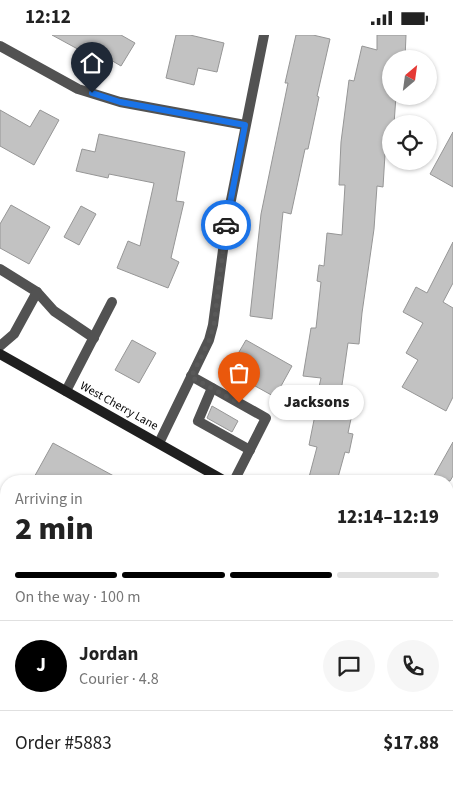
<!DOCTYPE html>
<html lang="en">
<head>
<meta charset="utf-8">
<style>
  :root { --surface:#fff; --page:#f6f6f6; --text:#222; --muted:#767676; --line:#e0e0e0; --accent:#000 }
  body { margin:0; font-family:"Source Sans 3",sans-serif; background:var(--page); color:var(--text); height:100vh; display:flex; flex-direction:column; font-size:19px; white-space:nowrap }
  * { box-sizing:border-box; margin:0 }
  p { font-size:16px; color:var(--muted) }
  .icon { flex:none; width:28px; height:28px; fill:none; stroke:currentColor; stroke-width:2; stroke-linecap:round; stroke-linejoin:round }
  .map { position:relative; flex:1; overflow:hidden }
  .panel { position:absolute; left:0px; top:440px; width:454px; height:311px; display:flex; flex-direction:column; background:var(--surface); border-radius:20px 20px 0 0; box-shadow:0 1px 4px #0004 }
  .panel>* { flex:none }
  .needle { width:32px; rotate:29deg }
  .buttons { position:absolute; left:382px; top:15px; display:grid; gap:10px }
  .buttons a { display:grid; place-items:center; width:55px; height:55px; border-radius:50%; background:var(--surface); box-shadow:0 1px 4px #0004; font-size:25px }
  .pin { position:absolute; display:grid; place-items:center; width:42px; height:42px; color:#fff; margin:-51px -21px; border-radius:50% 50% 50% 0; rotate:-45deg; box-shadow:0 0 5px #0007 }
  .pin .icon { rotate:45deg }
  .courier { position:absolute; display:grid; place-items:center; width:50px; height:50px; margin:-25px; border:4px solid #1a73e8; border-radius:50%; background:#fff; color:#222; box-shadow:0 1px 6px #0007 }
  .bubble { position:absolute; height:35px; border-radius:18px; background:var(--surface); box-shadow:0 1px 4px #0004; font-size:16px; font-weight:800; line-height:35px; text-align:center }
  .headline em { font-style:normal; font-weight:800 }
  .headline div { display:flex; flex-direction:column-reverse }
  .headline { display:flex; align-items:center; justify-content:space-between; height:85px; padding:0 15px }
  h1 { font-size:32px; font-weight:800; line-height:38px }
  .bar { display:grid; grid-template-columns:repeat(4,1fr); gap:8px 5px; align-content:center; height:60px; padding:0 15px }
  .bar i { height:6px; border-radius:4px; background:var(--line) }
  .bar .on { background:var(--accent) }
  .bar p { grid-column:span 4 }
  .line { display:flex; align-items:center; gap:12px; padding:0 15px; border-top:1px solid var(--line) }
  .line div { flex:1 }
  .round { display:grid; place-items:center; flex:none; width:52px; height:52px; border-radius:26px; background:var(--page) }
  .status { display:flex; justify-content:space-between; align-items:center; height:35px; padding:0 25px; background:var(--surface); direction:ltr }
  .status svg { height:14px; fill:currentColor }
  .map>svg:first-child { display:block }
  .building { fill:#c2c2c2; stroke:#969696 }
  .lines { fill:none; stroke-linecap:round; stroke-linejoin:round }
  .service { stroke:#525252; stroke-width:10 }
  .minor { stroke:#525252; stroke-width:10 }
  .secondary { stroke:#1f1f1f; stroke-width:10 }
  .done { stroke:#595959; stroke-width:5; stroke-dasharray:0 9 }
  .route { stroke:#1a73e8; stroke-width:6 }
  .labels { text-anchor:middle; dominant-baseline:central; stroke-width:4; stroke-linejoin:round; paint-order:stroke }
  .street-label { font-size:12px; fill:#000; stroke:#fff }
</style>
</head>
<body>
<div class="status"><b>12:12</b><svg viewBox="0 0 49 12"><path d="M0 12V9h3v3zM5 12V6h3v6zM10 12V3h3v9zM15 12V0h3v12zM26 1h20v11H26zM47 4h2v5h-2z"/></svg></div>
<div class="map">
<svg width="453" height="751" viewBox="0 0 453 751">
  <rect width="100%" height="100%" fill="#fff"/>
  <!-- building -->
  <g class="building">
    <path d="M52,0H121L135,8L121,31L99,18L96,24Z"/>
    <path d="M176,0H190L224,8L217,37L198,33L194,50L166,43Z"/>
    <path d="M296,0H313L330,4L317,61L319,62L308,114H305L291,179L283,177L272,284L250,281L261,179L288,48H285Z"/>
    <path d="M377,0H406L405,24H391V61H396L394,89H391V93H389L388,120L385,119L383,152L377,151L374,194L362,278L359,309L348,308L341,357L356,360L348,398L353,399L349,418L345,417L337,446H308L317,412L309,410L315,380L313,379L321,343L303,341L311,293H316L321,247L317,246L319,230L324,231L327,198L342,200L345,150H339L341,107L349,45L354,46L362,11L377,15Z"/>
    <path d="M0,75L30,92L40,75L59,85L34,130L0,111Z"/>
    <path d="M453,97V152L430,139Z"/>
    <path d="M99,99L185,117L176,166L184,167L171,223L179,227L168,253L117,233L128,206L140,211L154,148L109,139L108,143L76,136L82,114L95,117Z"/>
    <path d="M11,170L50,192L29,229L0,213V189Z"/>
    <path d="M81,171L96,179L79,210L64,202Z"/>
    <path d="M453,207V248L443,267L453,273V362L446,376L402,352L418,325L406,318L423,288L403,277L416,252L427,258Z"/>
    <path d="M132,305L156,318L139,348L115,335Z"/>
    <path d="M246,305L292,331L275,362L228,336Z"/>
    <path d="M212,371L238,386L232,397L207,383Z"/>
    <path d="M453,407V441L450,446H431Z"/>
    <path d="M53,408L123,446H32Z"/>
  </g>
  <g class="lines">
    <!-- service -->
    <g class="service">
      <path d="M0,234L37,257L54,276L94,303"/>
      <path d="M0,311L14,299L37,257"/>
      <path d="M191,341L266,383L234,446"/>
      <path d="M212,353L198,386L250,415"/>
      <path d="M66,356L112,267"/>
      <path d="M0,512L6,510"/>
      <path d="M448,685L453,688"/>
    </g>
    <!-- minor -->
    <g class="minor">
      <path d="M0,11L78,54L120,67L245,90"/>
      <path d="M159,408L209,305L213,290L227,185L264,0"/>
      <path d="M0,613L2,694L0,712"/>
      <path d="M0,718L6,720"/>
      <path d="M68,745L79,751"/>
      <path d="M453,751V750"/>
    </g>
    <!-- secondary -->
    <g class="secondary">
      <path d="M0,319L225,446"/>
      <path d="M448,572L453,575"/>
    </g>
  </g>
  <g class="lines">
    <!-- done -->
    <path class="done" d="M226,190L214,290L209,306L191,342L239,368"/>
    <!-- route -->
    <path class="route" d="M92,58L120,67L245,90L226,190"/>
  </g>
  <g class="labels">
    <!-- street labels -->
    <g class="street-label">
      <text transform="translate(119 371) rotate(29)">West Cherry Lane</text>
    </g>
  </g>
</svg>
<div class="buttons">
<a><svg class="needle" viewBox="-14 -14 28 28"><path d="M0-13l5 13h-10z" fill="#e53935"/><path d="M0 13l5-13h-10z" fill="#767676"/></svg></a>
<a><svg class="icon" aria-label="locate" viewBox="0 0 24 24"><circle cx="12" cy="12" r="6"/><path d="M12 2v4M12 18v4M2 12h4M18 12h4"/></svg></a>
</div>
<div class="pin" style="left:239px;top:368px;background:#ea580c"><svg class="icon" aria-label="bag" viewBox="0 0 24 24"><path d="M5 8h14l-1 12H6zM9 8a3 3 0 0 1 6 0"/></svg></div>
<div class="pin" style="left:92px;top:58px;background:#1f2937"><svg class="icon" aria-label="home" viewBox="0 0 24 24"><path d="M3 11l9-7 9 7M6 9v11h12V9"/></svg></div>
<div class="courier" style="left:226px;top:190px"><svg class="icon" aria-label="car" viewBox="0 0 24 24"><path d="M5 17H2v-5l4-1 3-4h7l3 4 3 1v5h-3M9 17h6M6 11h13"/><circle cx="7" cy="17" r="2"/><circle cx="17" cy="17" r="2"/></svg></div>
<div class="bubble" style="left:269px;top:350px;width:95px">Jacksons</div>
<section class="panel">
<div class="headline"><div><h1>2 min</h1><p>Arriving in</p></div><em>12:14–12:19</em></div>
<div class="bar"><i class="on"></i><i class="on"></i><i class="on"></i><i></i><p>On the way · 100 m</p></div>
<div class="line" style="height:90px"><b class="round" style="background:var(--accent);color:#fff">J</b><div><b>Jordan</b><p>Courier · 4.8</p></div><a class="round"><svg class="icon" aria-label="chat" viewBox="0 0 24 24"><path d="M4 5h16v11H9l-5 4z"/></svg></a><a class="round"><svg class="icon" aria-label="phone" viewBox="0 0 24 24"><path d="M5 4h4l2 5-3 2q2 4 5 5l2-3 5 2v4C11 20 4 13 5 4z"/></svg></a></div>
<div class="line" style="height:65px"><div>Order #5883</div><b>$17.88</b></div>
</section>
</div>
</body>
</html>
